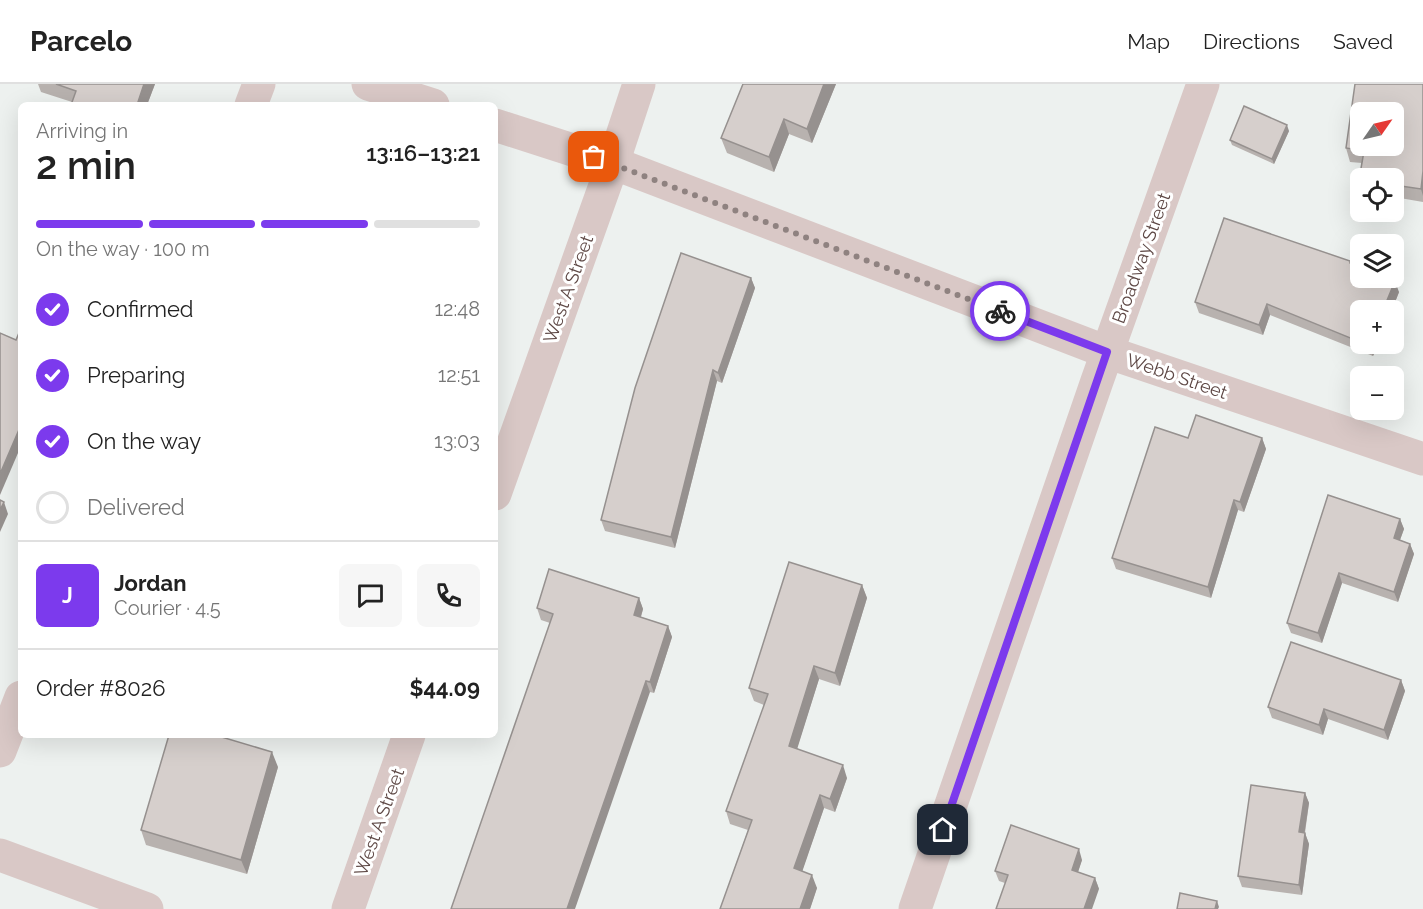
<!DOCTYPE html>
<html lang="en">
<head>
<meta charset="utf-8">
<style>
  :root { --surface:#fff; --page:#f6f6f6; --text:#222; --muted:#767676; --line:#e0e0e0; --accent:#7c3aed }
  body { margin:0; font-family:Raleway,sans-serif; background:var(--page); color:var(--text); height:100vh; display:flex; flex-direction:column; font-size:22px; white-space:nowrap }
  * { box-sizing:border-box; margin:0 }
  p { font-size:20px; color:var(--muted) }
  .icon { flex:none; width:33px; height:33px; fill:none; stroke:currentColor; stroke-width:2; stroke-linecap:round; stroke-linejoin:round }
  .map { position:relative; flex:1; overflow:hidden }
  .side { position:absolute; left:18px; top:18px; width:480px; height:636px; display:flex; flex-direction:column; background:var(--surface); border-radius:9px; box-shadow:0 6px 24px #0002 }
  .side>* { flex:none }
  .needle { width:39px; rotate:56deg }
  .fabs { position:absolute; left:1350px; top:18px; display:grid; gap:12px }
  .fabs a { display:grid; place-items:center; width:54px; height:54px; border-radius:9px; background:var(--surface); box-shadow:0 6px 24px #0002; font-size:30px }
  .pin { position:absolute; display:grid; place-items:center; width:51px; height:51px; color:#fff; margin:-26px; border-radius:12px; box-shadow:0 3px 9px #0006 }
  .courier { position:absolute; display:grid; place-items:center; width:60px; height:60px; margin:-30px; border:4px solid #7c3aed; border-radius:50%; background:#fff; color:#222; box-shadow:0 2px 8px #0007 }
  .headline em { font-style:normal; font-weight:600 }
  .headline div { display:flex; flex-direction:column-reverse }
  .headline { display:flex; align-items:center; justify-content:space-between; height:102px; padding:0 18px }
  h1 { font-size:39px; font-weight:600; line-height:45px }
  .bar { display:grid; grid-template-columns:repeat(4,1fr); gap:9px 6px; align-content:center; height:72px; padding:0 18px }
  .bar i { height:8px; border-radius:4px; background:var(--line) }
  .bar .current { background:var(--accent) }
  .bar p { grid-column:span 4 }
  .line { display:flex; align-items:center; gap:15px; padding:0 18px; border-top:2px solid var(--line) }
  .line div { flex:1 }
  .round { display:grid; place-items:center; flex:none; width:63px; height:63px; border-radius:9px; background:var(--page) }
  ol { padding:0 18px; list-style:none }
  li { display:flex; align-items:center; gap:18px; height:66px }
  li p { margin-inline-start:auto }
  li .icon { padding:6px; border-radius:50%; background:var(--accent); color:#fff; stroke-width:4 }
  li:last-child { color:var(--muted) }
  li i { width:33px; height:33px; border:3px solid var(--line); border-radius:50% }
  header { display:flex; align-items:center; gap:36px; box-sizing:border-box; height:84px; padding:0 30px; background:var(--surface); border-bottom:2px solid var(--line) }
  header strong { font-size:28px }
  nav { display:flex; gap:33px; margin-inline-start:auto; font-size:21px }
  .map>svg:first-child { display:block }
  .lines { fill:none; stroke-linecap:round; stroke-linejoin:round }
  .minor { stroke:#d9c8c6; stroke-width:33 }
  .wall { fill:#b8b2af }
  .shaded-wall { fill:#96918f }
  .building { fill:#d6cfcc; stroke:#96918f; stroke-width:1.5; fill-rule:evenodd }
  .done { stroke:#8f8280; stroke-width:6; stroke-dasharray:0 10.8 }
  .route { stroke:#7c3aed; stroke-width:8 }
  .labels { text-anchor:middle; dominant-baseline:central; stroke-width:6; stroke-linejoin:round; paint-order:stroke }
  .street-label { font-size:18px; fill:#5d4744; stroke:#fff }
</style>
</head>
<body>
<header>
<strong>Parcelo</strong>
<nav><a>Map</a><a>Directions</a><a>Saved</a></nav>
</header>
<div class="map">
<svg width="1423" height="825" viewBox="0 0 1423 825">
  <rect width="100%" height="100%" fill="#edf1ef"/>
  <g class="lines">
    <!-- minor -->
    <g class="minor">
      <path d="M368,0L433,21"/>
      <path d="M251,21L259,0"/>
      <path d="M495,41L613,79L1107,268L1423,375"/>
      <path d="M495,410L613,79L639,0"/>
      <path d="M0,667L21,613"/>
      <path d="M0,771L147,825"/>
      <path d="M348,825L409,651"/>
      <path d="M915,825L1097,297L1203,0"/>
    </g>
  </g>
  <!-- wall -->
  <g class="wall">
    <path d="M38,0H155L147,21H71L72,18L41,8Z"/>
    <path d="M743,0H836L812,59L789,50L774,88L727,69L721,54Z"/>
    <path d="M1423,0V118L1394,113V94H1360V99L1359,96L1362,79L1350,78L1346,64Z"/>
    <path d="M1289,47L1274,80L1232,61L1230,56Z"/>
    <path d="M1351,179L1399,208L1392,226H1360V260H1378L1373,272L1270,231L1263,251L1199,229L1195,218Z"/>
    <path d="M751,194L755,204L722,299L717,297L675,464L605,447L601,436Z"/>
    <path d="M1188,354H1262L1266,365L1244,428L1238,426L1211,514L1116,485L1112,474Z"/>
    <path d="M1328,411L1400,435L1404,445L1400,456L1410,460L1414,470L1398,518L1342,499L1322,559L1291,549L1287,539Z"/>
    <path d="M862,501L867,514L840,602L819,595L797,664L847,694L835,728L824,724L802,787L817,804L810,825H720L748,746L730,740L726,727L764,621L754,617L749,604Z"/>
    <path d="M639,514L643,525L641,533L668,542L672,553L654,609L650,608L550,539L541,536L537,524Z"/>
    <path d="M1401,596L1405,607L1388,656L1328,635L1323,651L1272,634L1268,623Z"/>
    <path d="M278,683L247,790L146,761L141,746Z"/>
    <path d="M1305,709L1309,719L1305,749L1309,760L1302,811L1242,803L1238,792Z"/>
    <path d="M1082,776L1078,788L1095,794L1099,805L1005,799L999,797L995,787Z"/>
  </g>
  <!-- shaded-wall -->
  <g class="shaded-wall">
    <path d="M144,0H155L147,21H137Z"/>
    <path d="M824,0H836L812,59L807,45Z"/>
    <path d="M784,35L789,50L774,88L769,73Z"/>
    <path d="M1287,41L1289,47L1274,80L1272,75Z"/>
    <path d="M1423,87V112L1421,105Z"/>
    <path d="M751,194L755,204L722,299L718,289Z"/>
    <path d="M1395,197L1399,208L1392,226H1383Z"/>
    <path d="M1267,220L1270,231L1263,251L1259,241Z"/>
    <path d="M1370,260H1378L1373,272L1369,262Z"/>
    <path d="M713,286L717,297L675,464L671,453Z"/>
    <path d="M21,341V362L0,411V390Z"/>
    <path d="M1262,354L1266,365L1244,428L1240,418Z"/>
    <path d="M1234,416L1238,426L1211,514L1208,503Z"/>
    <path d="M4,418L8,430L0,448V426Z"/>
    <path d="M1400,435L1404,445L1397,464L1394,454Z"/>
    <path d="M1410,460L1414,470L1398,518L1394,508Z"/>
    <path d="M1339,489L1342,499L1322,559L1318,549Z"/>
    <path d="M862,501L867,514L840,602L835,589Z"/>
    <path d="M639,514L643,525L638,542L634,531Z"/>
    <path d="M668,542L672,553L654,609L650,598Z"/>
    <path d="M814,582L819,595L794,675L789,662Z"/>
    <path d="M1401,596L1405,607L1388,656L1384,646Z"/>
    <path d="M646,597L650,608L575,825H567Z"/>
    <path d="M1324,625L1328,635L1323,651L1319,641Z"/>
    <path d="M272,668L278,683L247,790L241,776Z"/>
    <path d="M843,681L847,694L835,728L830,715Z"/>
    <path d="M1305,709L1309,719L1303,759L1299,748Z"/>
    <path d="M820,711L824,724L799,797L794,784Z"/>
    <path d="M1305,749L1309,760L1302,811L1299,801Z"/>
    <path d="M1079,765L1082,776L1075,797L1072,786Z"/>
    <path d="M812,791L817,804L810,825H800Z"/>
    <path d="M1095,794L1099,805L1092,825H1084Z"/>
    <path d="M1217,817L1219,823L1218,825H1215Z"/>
  </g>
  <!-- building -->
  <g class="building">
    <path d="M56,0H144L137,21H71L76,7Z"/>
    <path d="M743,0H824L807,45L784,35L769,73L721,54Z"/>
    <path d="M1355,0H1423V87L1421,105L1394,101V94H1360V96H1359L1364,67L1346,64ZM1360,28H1394V62H1360Z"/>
    <path d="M1244,22L1287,41L1272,75L1230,56Z"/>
    <path d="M1224,134L1350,177V179L1360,183V194H1387L1395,197L1383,226H1360V258L1267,220L1259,241L1195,218Z"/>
    <path d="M681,169L751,194L718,289L713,286L671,453L601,436L635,304Z"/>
    <path d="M21,244V341L0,390V249L16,256Z"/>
    <path d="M1196,331L1262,354L1240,418L1234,416L1208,503L1112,474L1155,343L1188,354Z"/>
    <path d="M1328,411L1400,435L1394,454L1410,460L1394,508L1339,489L1318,549L1287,539Z"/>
    <path d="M0,416L4,418L0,426Z"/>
    <path d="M789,478L862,501L835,589L814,582L789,662L843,681L830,715L820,711L794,784L812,791L800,825H720L752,736L726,727L768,610L749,604Z"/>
    <path d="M549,485L639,514L634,531L668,542L650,598L646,597L567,825H451L553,530L537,524Z"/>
    <path d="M1291,558L1401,596L1384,646L1324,625L1319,641L1268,623Z"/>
    <path d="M169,651H215L272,668L241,776L141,746Z"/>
    <path d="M1251,701L1305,709L1299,748L1305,749L1299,801L1238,792Z"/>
    <path d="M1011,741L1079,765L1072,786L1095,794L1084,825H996L1008,791L995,787Z"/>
    <path d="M1180,809L1217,817L1215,825H1177Z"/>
  </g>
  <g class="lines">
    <!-- done -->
    <path class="done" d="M594,73L1000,227"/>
    <!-- route -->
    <path class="route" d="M943,746L1107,268L1000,227"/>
  </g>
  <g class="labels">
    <!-- street labels -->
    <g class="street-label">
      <text transform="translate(1141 174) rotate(-70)">Broadway Street</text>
      <text transform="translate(568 205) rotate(-70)">West A Street</text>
      <text transform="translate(1177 292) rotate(19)">Webb Street</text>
      <text transform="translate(379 738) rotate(-70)">West A Street</text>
    </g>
  </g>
</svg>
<div class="fabs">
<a><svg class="needle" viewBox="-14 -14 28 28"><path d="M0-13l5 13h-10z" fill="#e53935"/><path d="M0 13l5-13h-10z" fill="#767676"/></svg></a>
<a><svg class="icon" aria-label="locate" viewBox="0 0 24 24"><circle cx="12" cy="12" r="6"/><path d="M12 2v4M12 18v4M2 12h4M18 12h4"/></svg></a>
<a><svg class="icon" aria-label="layers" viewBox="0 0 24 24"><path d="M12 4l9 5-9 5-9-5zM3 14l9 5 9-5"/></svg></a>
<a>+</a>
<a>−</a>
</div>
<div class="pin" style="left:594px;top:73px;background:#ea580c"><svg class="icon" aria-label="bag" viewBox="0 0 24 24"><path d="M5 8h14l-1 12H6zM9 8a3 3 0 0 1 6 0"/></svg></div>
<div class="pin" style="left:943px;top:746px;background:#1f2937"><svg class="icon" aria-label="home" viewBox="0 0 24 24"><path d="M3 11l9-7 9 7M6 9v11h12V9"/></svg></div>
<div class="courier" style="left:1000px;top:227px"><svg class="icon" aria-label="bike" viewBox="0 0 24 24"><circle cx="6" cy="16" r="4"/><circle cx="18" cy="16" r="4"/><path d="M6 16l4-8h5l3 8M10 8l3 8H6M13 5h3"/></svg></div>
<section class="side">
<div class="headline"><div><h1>2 min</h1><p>Arriving in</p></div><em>13:16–13:21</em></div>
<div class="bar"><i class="current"></i><i class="current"></i><i class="current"></i><i></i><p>On the way · 100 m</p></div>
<ol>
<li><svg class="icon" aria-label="check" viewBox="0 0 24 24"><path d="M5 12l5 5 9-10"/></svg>Confirmed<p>12:48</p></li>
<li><svg class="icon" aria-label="check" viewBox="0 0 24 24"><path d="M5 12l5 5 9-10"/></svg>Preparing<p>12:51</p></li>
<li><svg class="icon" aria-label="check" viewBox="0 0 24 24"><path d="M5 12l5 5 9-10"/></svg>On the way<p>13:03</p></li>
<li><i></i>Delivered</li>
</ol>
<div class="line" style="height:108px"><b class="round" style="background:var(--accent);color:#fff">J</b><div><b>Jordan</b><p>Courier · 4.5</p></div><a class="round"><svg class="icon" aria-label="chat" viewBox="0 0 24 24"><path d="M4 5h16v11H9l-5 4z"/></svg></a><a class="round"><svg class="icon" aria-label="phone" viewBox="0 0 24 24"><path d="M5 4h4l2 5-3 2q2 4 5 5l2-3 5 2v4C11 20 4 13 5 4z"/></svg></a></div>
<div class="line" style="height:78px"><div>Order #8026</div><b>$44.09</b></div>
</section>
</div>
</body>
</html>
